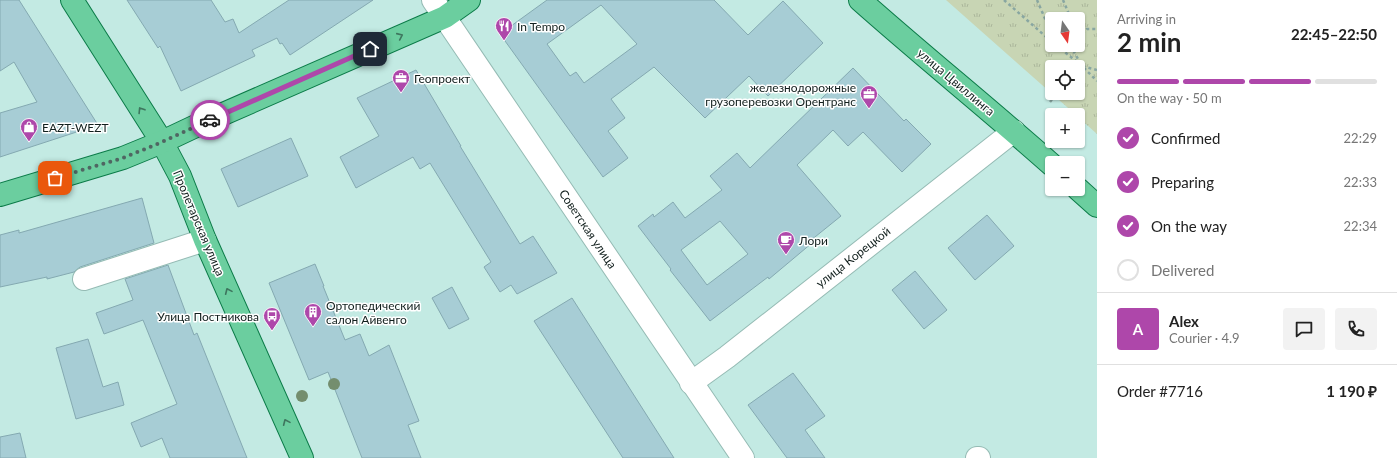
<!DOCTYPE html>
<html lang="en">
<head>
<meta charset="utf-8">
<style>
  :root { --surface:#fff; --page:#f2f2f2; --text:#222; --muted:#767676; --line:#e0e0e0; --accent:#ae47aa }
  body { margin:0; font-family:Lato,sans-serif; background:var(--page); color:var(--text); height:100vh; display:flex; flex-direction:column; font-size:15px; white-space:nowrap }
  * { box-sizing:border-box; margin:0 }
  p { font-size:13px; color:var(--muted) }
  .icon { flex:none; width:22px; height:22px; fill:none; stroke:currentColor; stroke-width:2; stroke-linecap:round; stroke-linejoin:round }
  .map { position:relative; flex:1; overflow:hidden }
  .side { display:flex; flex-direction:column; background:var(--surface); width:300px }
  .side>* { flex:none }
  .needle { width:26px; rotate:166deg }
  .controls { position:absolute; left:1045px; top:12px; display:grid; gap:8px }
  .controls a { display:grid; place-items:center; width:40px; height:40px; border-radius:4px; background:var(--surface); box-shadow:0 1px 3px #0004; font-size:20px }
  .pin { position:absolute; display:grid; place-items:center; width:34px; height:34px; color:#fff; margin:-17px; border-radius:8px; box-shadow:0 2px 6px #0006 }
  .courier { position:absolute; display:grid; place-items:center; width:40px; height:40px; margin:-20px; border:3px solid #ae47aa; border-radius:50%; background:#fff; color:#222; box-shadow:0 1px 5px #0007 }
  .head em { font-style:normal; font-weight:700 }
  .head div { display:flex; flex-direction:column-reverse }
  .head { display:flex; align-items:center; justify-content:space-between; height:68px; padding:0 20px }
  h1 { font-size:26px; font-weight:700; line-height:30px }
  .bar { display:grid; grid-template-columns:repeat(4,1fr); gap:6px 4px; align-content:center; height:48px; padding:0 20px }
  .bar i { height:5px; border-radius:3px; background:var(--line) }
  .bar .selected { background:var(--accent) }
  .bar p { grid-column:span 4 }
  .line { display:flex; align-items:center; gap:10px; padding:0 20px; border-top:1px solid var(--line) }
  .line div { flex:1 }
  .round { display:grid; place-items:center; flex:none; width:42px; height:42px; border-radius:4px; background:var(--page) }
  ol { padding:0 20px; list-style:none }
  li { display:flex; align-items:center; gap:12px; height:44px }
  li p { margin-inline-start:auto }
  li .icon { padding:4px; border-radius:50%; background:var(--accent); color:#fff; stroke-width:4 }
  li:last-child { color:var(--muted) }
  li i { width:22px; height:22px; border:2px solid var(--line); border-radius:50% }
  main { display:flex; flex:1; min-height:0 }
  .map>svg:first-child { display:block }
  .park { fill:url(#park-tufts); fill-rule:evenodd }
  .building { fill:#a7cdd5; stroke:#84a9b1; fill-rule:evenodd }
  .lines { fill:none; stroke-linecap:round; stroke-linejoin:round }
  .minor-casing { stroke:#95bbb4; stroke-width:24 }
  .major-casing { stroke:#0b7b48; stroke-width:24 }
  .path { stroke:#88a6a1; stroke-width:2.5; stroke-dasharray:3 3; stroke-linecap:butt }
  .minor { stroke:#fff; stroke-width:22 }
  .major { stroke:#6bce9f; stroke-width:22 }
  .tree { fill:#748e6e }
  .oneway { stroke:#3e765e }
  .done { stroke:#4f6662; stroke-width:4; stroke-dasharray:0 7.2 }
  .route { stroke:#ae47aa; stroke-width:5 }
  .labels { text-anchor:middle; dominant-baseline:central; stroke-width:3; stroke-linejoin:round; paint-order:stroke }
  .poi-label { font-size:12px; fill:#111f1d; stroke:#fff; text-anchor:start }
  .street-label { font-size:12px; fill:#111f1d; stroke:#fff }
</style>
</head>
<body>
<main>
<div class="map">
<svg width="1097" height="458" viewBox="0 0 1097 458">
  <defs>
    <pattern id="park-tufts" width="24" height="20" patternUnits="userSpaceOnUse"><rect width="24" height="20" fill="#c8d5b4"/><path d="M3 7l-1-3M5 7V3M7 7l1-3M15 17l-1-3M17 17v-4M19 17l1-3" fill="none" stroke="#abb69a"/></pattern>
  </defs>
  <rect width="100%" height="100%" fill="#c3eae3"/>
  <!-- park -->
  <path class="park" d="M946,0H1097V134L1078,117V115H1076ZM1052,19H1078V45H1052ZM1052,67H1078V93H1052Z"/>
  <!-- building -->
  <g class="building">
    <path d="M0,0H19L98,125L0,157V113L37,102L14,62L0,71Z"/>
    <path d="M127,0H211L225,22L233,19L239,33L289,0H373L290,55L282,43L280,44L277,38L252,50L255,56L181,91L160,46L158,48Z"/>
    <path d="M547,0H714L748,35L783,1L823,43L768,96L749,76L705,118L654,67L611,99L625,118L608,131L628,158L603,177L500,34ZM601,5L637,44L584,83L576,72L570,76L547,44Z"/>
    <path d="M853,68L904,121L906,119L931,144L902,172L863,132L848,146L833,130L797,165L841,216L810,241L812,243L769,279L768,277L710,321L670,270L671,269L638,226L653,214L654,217L673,202L685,218L722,190L710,176L737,153L750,168ZM720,221L748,254L707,285L681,250Z"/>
    <path d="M416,70L461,146H460L520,244L533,236L557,273L517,294L511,285L500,292L484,267L491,262L430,163L420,169L413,157L356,188L340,157L379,136L357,98Z"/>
    <path d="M291,138L308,176L238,207L221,169Z"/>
    <path d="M142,198L154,243L80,267L74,272L47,279V277L0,287V235L19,230V233Z"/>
    <path d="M987,215L1014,246L975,280L948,248Z"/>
    <path d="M315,264L324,286H323L345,340L360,334L369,356L389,345L419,421L408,425L421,458H362L328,372L309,380L269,283Z"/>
    <path d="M168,265L194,335L197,333L247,458H170L162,438L141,447L131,423L177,404L143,320L104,334L96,313L133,300L125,279Z"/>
    <path d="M915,271L947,310L924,329L892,290Z"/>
    <path d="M452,287L469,319L449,329L432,298Z"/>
    <path d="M572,298L674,458H623L534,321Z"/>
    <path d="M88,339L103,387L118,382L124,405L76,419L56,348Z"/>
    <path d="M793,373L825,416L805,430L825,458H787L748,405Z"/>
    <path d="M20,433L26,458H0V437Z"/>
  </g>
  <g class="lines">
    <defs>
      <g id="minor">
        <path d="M433,0L743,458"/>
        <path d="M84,279L205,240"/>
        <path d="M691,383L727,357L1014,131"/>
        <path d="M977,458H979"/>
      </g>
      <g id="major">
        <path d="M72,0L162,142L180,176L205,240L302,458"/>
        <path d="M860,0C923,56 989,109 1052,165"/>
        <path d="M1078,189L1097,206"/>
        <path d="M0,195L123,158L162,142L198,125L445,17L469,0"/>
      </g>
    </defs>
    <!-- minor casing -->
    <use href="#minor" class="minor-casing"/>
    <!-- major casing -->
    <use href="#major" class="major-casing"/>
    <!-- path -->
    <g class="path">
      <path d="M1004,0L1052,42"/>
      <path d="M1037,0L1052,35"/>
      <path d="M1063,0L1071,19"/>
      <path d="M1078,38L1087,29H1097"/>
      <path d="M1056,45L1082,66L1097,81"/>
      <path d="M1076,45L1074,52L1082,66L1097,70"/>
      <path d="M1078,70L1082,66"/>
      <path d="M1050,102L1057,93"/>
    </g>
    <!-- minor -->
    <use href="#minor" class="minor"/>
    <!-- major -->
    <use href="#major" class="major"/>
  </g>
  <!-- trees -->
  <g class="tree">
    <circle cx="334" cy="384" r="6"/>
    <circle cx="302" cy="396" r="6"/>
  </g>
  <!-- one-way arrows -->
  <defs><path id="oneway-chevron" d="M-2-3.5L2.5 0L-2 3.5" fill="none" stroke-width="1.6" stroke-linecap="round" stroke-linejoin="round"/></defs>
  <g class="oneway">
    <use href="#oneway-chevron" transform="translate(400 36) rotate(-24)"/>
    <use href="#oneway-chevron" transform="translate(141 110) rotate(-122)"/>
    <use href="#oneway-chevron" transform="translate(228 291) rotate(-114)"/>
    <use href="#oneway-chevron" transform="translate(286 422) rotate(-114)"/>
  </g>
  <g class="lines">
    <!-- done -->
    <path class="done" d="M55,178L123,158L162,142L210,120"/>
    <!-- route -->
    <path class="route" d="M210,120L370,49"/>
  </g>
  <!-- icons -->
  <defs>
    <symbol id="restaurant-pin" viewBox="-11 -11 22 30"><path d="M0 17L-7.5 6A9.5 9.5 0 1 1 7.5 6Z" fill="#ae47aa" stroke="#fff"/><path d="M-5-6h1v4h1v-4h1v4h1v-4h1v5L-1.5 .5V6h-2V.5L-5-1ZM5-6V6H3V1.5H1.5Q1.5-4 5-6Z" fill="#fff"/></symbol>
    <symbol id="office-pin" viewBox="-11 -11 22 30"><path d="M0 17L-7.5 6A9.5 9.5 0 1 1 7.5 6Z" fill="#ae47aa" stroke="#fff"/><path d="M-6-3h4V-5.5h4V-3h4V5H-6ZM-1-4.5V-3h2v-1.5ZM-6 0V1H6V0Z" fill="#fff"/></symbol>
    <symbol id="shop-pin" viewBox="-11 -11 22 30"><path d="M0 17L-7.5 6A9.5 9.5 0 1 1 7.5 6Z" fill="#ae47aa" stroke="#fff"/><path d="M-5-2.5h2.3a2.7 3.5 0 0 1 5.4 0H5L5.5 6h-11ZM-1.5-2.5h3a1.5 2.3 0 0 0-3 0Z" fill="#fff"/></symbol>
    <symbol id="cafe-pin" viewBox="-11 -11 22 30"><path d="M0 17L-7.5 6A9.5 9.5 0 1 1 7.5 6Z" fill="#ae47aa" stroke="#fff"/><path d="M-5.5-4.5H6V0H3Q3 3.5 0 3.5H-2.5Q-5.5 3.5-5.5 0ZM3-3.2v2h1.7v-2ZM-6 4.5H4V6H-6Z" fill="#fff"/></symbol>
    <symbol id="building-pin" viewBox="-11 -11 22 30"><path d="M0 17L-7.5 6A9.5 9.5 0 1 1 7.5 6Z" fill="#ae47aa" stroke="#fff"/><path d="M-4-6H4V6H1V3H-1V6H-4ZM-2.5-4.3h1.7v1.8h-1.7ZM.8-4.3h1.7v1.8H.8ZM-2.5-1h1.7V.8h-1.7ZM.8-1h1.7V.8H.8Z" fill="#fff"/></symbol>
    <symbol id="bus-pin" viewBox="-11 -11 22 30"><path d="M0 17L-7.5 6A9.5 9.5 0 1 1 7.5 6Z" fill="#ae47aa" stroke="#fff"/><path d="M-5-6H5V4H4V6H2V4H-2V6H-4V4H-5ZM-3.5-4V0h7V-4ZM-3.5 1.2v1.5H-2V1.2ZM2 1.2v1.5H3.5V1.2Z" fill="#fff"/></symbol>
  </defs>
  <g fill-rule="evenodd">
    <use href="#restaurant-pin" x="494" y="16" width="20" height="27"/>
    <use href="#office-pin" x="391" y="68" width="20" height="27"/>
    <use href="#office-pin" x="859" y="84" width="20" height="27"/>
    <use href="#shop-pin" x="19" y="117" width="20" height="27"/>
    <use href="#cafe-pin" x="776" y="230" width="20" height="27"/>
    <use href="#building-pin" x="303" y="302" width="20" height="27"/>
    <use href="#bus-pin" x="262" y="306" width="20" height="27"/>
  </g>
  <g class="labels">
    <!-- poi labels -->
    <g class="poi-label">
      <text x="517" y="26">In Tempo</text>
      <text x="414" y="78">Геопроект</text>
      <text x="856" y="87" text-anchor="end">железнодорожные<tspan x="856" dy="14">грузоперевозки Орентранс</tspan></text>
      <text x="42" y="127">EAZT-WEZT</text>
      <text x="799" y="240">Лори</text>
      <text x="326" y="305">Ортопедический<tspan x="326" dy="14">салон Айвенго</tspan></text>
      <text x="259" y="316" text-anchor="end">Улица Постникова</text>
    </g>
    <!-- street labels -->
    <g class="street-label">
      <text transform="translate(956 82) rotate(40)">улица Цвиллинга</text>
      <text transform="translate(199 223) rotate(67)">Пролетарская улица</text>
      <text transform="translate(588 229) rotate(56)">Советская улица</text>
      <text transform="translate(853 257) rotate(-38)">улица Корецкой</text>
    </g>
  </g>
</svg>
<div class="controls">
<a><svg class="needle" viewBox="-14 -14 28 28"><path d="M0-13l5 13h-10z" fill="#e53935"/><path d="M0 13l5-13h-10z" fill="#767676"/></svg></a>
<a><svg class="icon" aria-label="locate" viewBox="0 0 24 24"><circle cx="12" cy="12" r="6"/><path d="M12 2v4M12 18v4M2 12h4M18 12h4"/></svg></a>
<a>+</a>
<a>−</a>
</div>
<div class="pin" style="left:55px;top:178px;background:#ea580c"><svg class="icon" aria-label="bag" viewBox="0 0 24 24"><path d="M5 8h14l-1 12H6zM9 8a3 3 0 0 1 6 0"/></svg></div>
<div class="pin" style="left:370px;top:49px;background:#1f2937"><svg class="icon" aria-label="home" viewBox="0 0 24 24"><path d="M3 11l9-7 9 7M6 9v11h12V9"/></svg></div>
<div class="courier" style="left:210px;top:120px"><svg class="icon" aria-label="car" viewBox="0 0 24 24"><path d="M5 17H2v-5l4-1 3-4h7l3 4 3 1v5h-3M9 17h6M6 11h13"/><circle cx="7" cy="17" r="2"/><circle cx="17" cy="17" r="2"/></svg></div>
</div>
<section class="side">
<div class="head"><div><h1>2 min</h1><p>Arriving in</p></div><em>22:45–22:50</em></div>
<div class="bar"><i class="selected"></i><i class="selected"></i><i class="selected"></i><i></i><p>On the way · 50 m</p></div>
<ol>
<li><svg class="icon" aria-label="check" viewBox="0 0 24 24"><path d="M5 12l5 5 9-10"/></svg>Confirmed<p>22:29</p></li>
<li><svg class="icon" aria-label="check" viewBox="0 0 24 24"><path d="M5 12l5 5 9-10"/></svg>Preparing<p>22:33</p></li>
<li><svg class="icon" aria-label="check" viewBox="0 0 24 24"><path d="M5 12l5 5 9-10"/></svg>On the way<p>22:34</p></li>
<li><i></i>Delivered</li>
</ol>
<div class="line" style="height:72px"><b class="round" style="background:var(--accent);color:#fff">A</b><div><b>Alex</b><p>Courier · 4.9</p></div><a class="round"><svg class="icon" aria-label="chat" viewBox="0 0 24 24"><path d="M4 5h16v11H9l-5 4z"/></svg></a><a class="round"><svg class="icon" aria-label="phone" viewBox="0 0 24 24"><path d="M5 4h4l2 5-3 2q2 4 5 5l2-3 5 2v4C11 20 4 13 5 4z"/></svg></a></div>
<div class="line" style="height:52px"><div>Order #7716</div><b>1 190 ₽</b></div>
</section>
</main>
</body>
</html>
